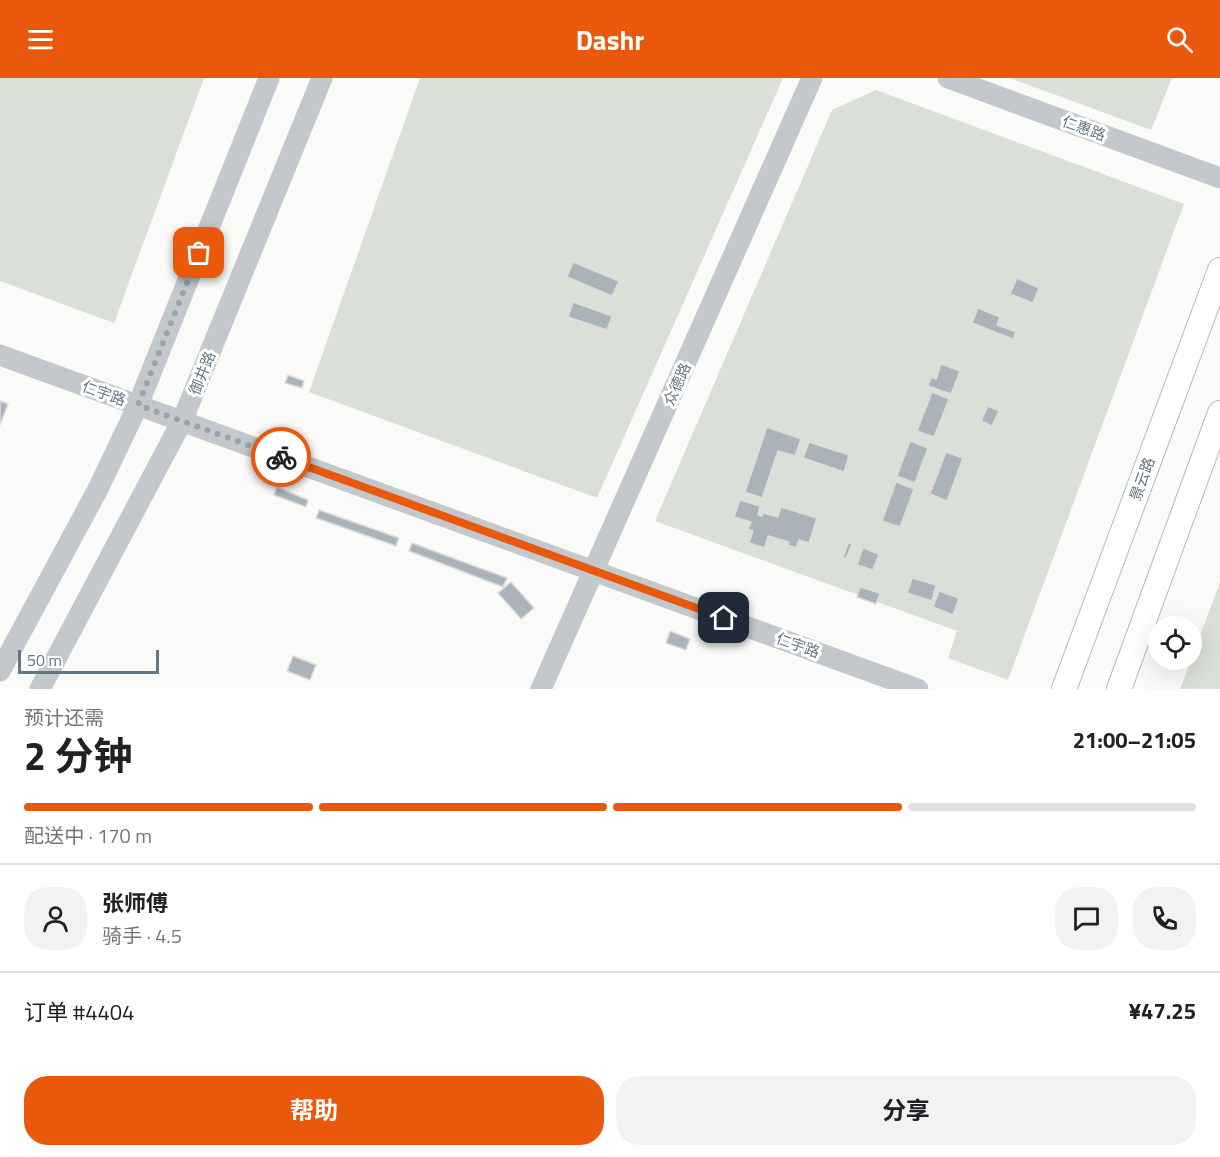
<!DOCTYPE html>
<html lang="zh">
<head>
<meta charset="utf-8">
<style>
  :root { --surface:#fff; --page:#f2f2f2; --text:#202124; --muted:#757577; --line:#e0e0e0; --accent:#ea580c }
  body { margin:0; font-family:"Titillium Web","Noto Sans SC",sans-serif; background:var(--page); color:var(--text); height:100vh; display:flex; flex-direction:column; font-size:22px; white-space:nowrap }
  * { box-sizing:border-box; margin:0 }
  p { font-size:20px; color:var(--muted) }
  .icon { flex:none; width:33px; height:33px; fill:none; stroke:currentColor; stroke-width:2; stroke-linecap:round; stroke-linejoin:round }
  .map { position:relative; height:611px; overflow:hidden }
  .side { display:flex; flex-direction:column; background:var(--surface); flex:1 }
  .side>* { flex:none }
  .controls { position:absolute; left:1148px; top:538px; display:grid; gap:12px }
  .controls a { display:grid; place-items:center; width:54px; height:54px; border-radius:50%; background:var(--surface); box-shadow:0 6px 24px #0002; font-size:30px }
  .scale { position:absolute; left:18px; bottom:15px; width:141px; box-sizing:border-box; padding-left:6px; border:3px solid #657683; border-top:0; font-size:16px; line-height:21px; white-space:nowrap; color:#657683; -webkit-text-stroke:4px #fff; paint-order:stroke }
  .pin { position:absolute; display:grid; place-items:center; width:51px; height:51px; color:#fff; margin:-26px; border-radius:12px; box-shadow:0 3px 9px #0006 }
  .courier { position:absolute; display:grid; place-items:center; width:60px; height:60px; margin:-30px; border:4px solid #ea580c; border-radius:50%; background:#fff; color:#222; box-shadow:0 2px 8px #0007 }
  .overview em { font-style:normal; font-weight:700 }
  .overview div { display:flex; flex-direction:column-reverse }
  .overview { display:flex; align-items:center; justify-content:space-between; height:102px; padding:0 24px }
  h1 { font-size:39px; font-weight:700; line-height:45px }
  .bar { display:grid; grid-template-columns:repeat(4,1fr); gap:9px 6px; align-content:center; height:72px; padding:0 24px }
  .bar i { height:8px; border-radius:4px; background:var(--line) }
  .bar .active { background:var(--accent) }
  .bar p { grid-column:span 4 }
  .line { display:flex; align-items:center; gap:15px; padding:0 24px; border-top:2px solid var(--line) }
  .line div { flex:1 }
  .round { display:grid; place-items:center; flex:none; width:63px; height:63px; border-radius:24px; background:var(--page) }
  .button { display:flex; gap:12px; margin-top:auto; padding:12px 24px }
  .button a { flex:1; height:69px; border-radius:24px; background:var(--accent); color:#fff; font-size:24px; font-weight:700; line-height:69px; text-align:center }
  .button a+a { background:var(--page); color:var(--text) }
  header { display:flex; justify-content:space-between; align-items:center; height:78px; padding:0 24px; background:var(--accent); color:#fff; font-size:27px; font-weight:700 }
  .map>svg:first-child { display:block }
  .green { fill:#dadfd7 }
  .building { fill:#aab3b9; stroke:#dcdcda; stroke-width:1.5 }
  .lines { fill:none; stroke-linecap:round; stroke-linejoin:round }
  .secondary-casing { stroke:#b3babf; stroke-width:26 }
  .tertiary { stroke:#c3c8cc; stroke-width:21 }
  .secondary { stroke:#fff; stroke-width:24 }
  .done { stroke:#99a4ac; stroke-width:6; stroke-dasharray:0 10.8 }
  .route { stroke:#ea580c; stroke-width:8 }
  .labels { text-anchor:middle; dominant-baseline:central; stroke-width:6; stroke-linejoin:round; paint-order:stroke }
  .street-label { font-size:15px; fill:#657683; stroke:#fff }
</style>
</head>
<body>
<header><svg class="icon" aria-label="menu" viewBox="0 0 24 24"><path d="M4 6h16M4 12h16M4 18h16"/></svg>Dashr<svg class="icon" aria-label="search" viewBox="0 0 24 24"><circle cx="10" cy="10" r="6"/><path d="M15 15l6 6"/></svg></header>
<div class="map">
<svg width="1220" height="611" viewBox="0 0 1220 611">
  <rect width="100%" height="100%" fill="#fafaf8"/>
  <!-- green -->
  <g class="green">
    <path d="M0,0H204L114,245L0,203Z"/>
    <path d="M420,0H783L597,420L309,314Z"/>
    <path d="M1010,0H1172L1151,52Z"/>
    <path d="M876,12L1184,126L1008,602L948,580L957,553L655,443L832,32Z"/>
    <path d="M1220,504V611H1180Z"/>
  </g>
  <!-- building -->
  <g class="building">
    <path d="M573,184L619,203L612,218L567,199Z"/>
    <path d="M1017,200L1039,210L1033,225L1010,216Z"/>
    <path d="M573,224L612,238L607,252L568,239Z"/>
    <path d="M978,230L1000,239L997,247L1016,254L1013,261L972,245Z"/>
    <path d="M941,286L960,293L951,316L928,308L931,299L936,301Z"/>
    <path d="M288,297L304,303L302,310L285,305Z"/>
    <path d="M932,314L949,321L934,359L917,353Z"/>
    <path d="M0,323L8,326L0,347Z"/>
    <path d="M988,328L999,333L992,348L981,343Z"/>
    <path d="M767,349L801,361L795,378L778,373L762,420L745,414Z"/>
    <path d="M910,363L928,370L915,405L897,398Z"/>
    <path d="M809,364L849,377L844,394L803,380Z"/>
    <path d="M946,374L963,380L947,423L930,416Z"/>
    <path d="M896,404L914,411L900,449L882,443Z"/>
    <path d="M277,409L308,422L306,429L274,417Z"/>
    <path d="M740,422L760,428L758,437L762,438L763,435L778,439L781,429L817,440L809,465L799,462L796,470L788,467L789,464L768,458L765,470L749,465L753,453L748,451L751,444L734,439Z"/>
    <path d="M319,432L399,460L396,468L316,440Z"/>
    <path d="M412,465L507,500L503,509L409,473Z"/>
    <path d="M848,465L852,466L846,481L843,480Z"/>
    <path d="M863,470L879,476L873,492L857,487Z"/>
    <path d="M912,500L936,507L932,523L907,515Z"/>
    <path d="M511,504L534,530L521,541L498,515Z"/>
    <path d="M860,509L880,515L876,526L857,519Z"/>
    <path d="M939,513L959,520L953,537L933,529Z"/>
    <path d="M670,553L690,561L686,572L666,565Z"/>
    <path d="M293,578L316,587L310,602L287,593Z"/>
  </g>
  <g class="lines">
    <defs>
      <g id="secondary">
        <path d="M1064,611L1220,192"/>
        <path d="M1119,611L1220,335"/>
      </g>
    </defs>
    <!-- secondary casing -->
    <use href="#secondary" class="secondary-casing"/>
    <!-- tertiary -->
    <g class="tertiary">
      <path d="M948,0L1220,100"/>
      <path d="M0,277L918,611"/>
      <path d="M0,593L98,411L138,327L269,0"/>
      <path d="M40,611L182,343L322,0"/>
      <path d="M541,611L812,0"/>
    </g>
    <!-- secondary -->
    <use href="#secondary" class="secondary"/>
  </g>
  <g class="lines">
    <!-- done -->
    <path class="done" d="M199,175L138,327L281,379"/>
    <!-- route -->
    <path class="route" d="M281,379L724,540"/>
  </g>
  <g class="labels">
    <!-- street labels -->
    <g class="street-label">
      <text transform="translate(1084 50) rotate(20)">仁惠路</text>
      <text transform="translate(202 295) rotate(-68)">御井路</text>
      <text transform="translate(677 306) rotate(-66)">众德路</text>
      <text transform="translate(104 315) rotate(20)">仁宇路</text>
      <text transform="translate(1142 401) rotate(-70)">景云路</text>
      <text transform="translate(798 567) rotate(20)">仁宇路</text>
    </g>
  </g>
</svg>
<div class="controls">
<a><svg class="icon" aria-label="locate" viewBox="0 0 24 24"><circle cx="12" cy="12" r="6"/><path d="M12 2v4M12 18v4M2 12h4M18 12h4"/></svg></a>
</div>
<div class="scale">50 m</div>
<div class="pin" style="left:199px;top:175px;background:#ea580c"><svg class="icon" aria-label="bag" viewBox="0 0 24 24"><path d="M5 8h14l-1 12H6zM9 8a3 3 0 0 1 6 0"/></svg></div>
<div class="pin" style="left:724px;top:540px;background:#1f2937"><svg class="icon" aria-label="home" viewBox="0 0 24 24"><path d="M3 11l9-7 9 7M6 9v11h12V9"/></svg></div>
<div class="courier" style="left:281px;top:379px"><svg class="icon" aria-label="bike" viewBox="0 0 24 24"><circle cx="6" cy="16" r="4"/><circle cx="18" cy="16" r="4"/><path d="M6 16l4-8h5l3 8M10 8l3 8H6M13 5h3"/></svg></div>
</div>
<section class="side">
<div class="overview"><div><h1>2 分钟</h1><p>预计还需</p></div><em>21:00–21:05</em></div>
<div class="bar"><i class="active"></i><i class="active"></i><i class="active"></i><i></i><p>配送中 · 170 m</p></div>
<div class="line" style="height:108px"><a class="round"><svg class="icon" aria-label="person" viewBox="0 0 24 24"><circle cx="12" cy="8" r="4"/><path d="M4 21q1-7 8-7t8 7"/></svg></a><div><b>张师傅</b><p>骑手 · 4.5</p></div><a class="round"><svg class="icon" aria-label="chat" viewBox="0 0 24 24"><path d="M4 5h16v11H9l-5 4z"/></svg></a><a class="round"><svg class="icon" aria-label="phone" viewBox="0 0 24 24"><path d="M5 4h4l2 5-3 2q2 4 5 5l2-3 5 2v4C11 20 4 13 5 4z"/></svg></a></div>
<div class="line" style="height:78px"><div>订单 #4404</div><b>¥47.25</b></div>
<div class="button"><a>帮助</a><a>分享</a></div>
</section>
</body>
</html>
